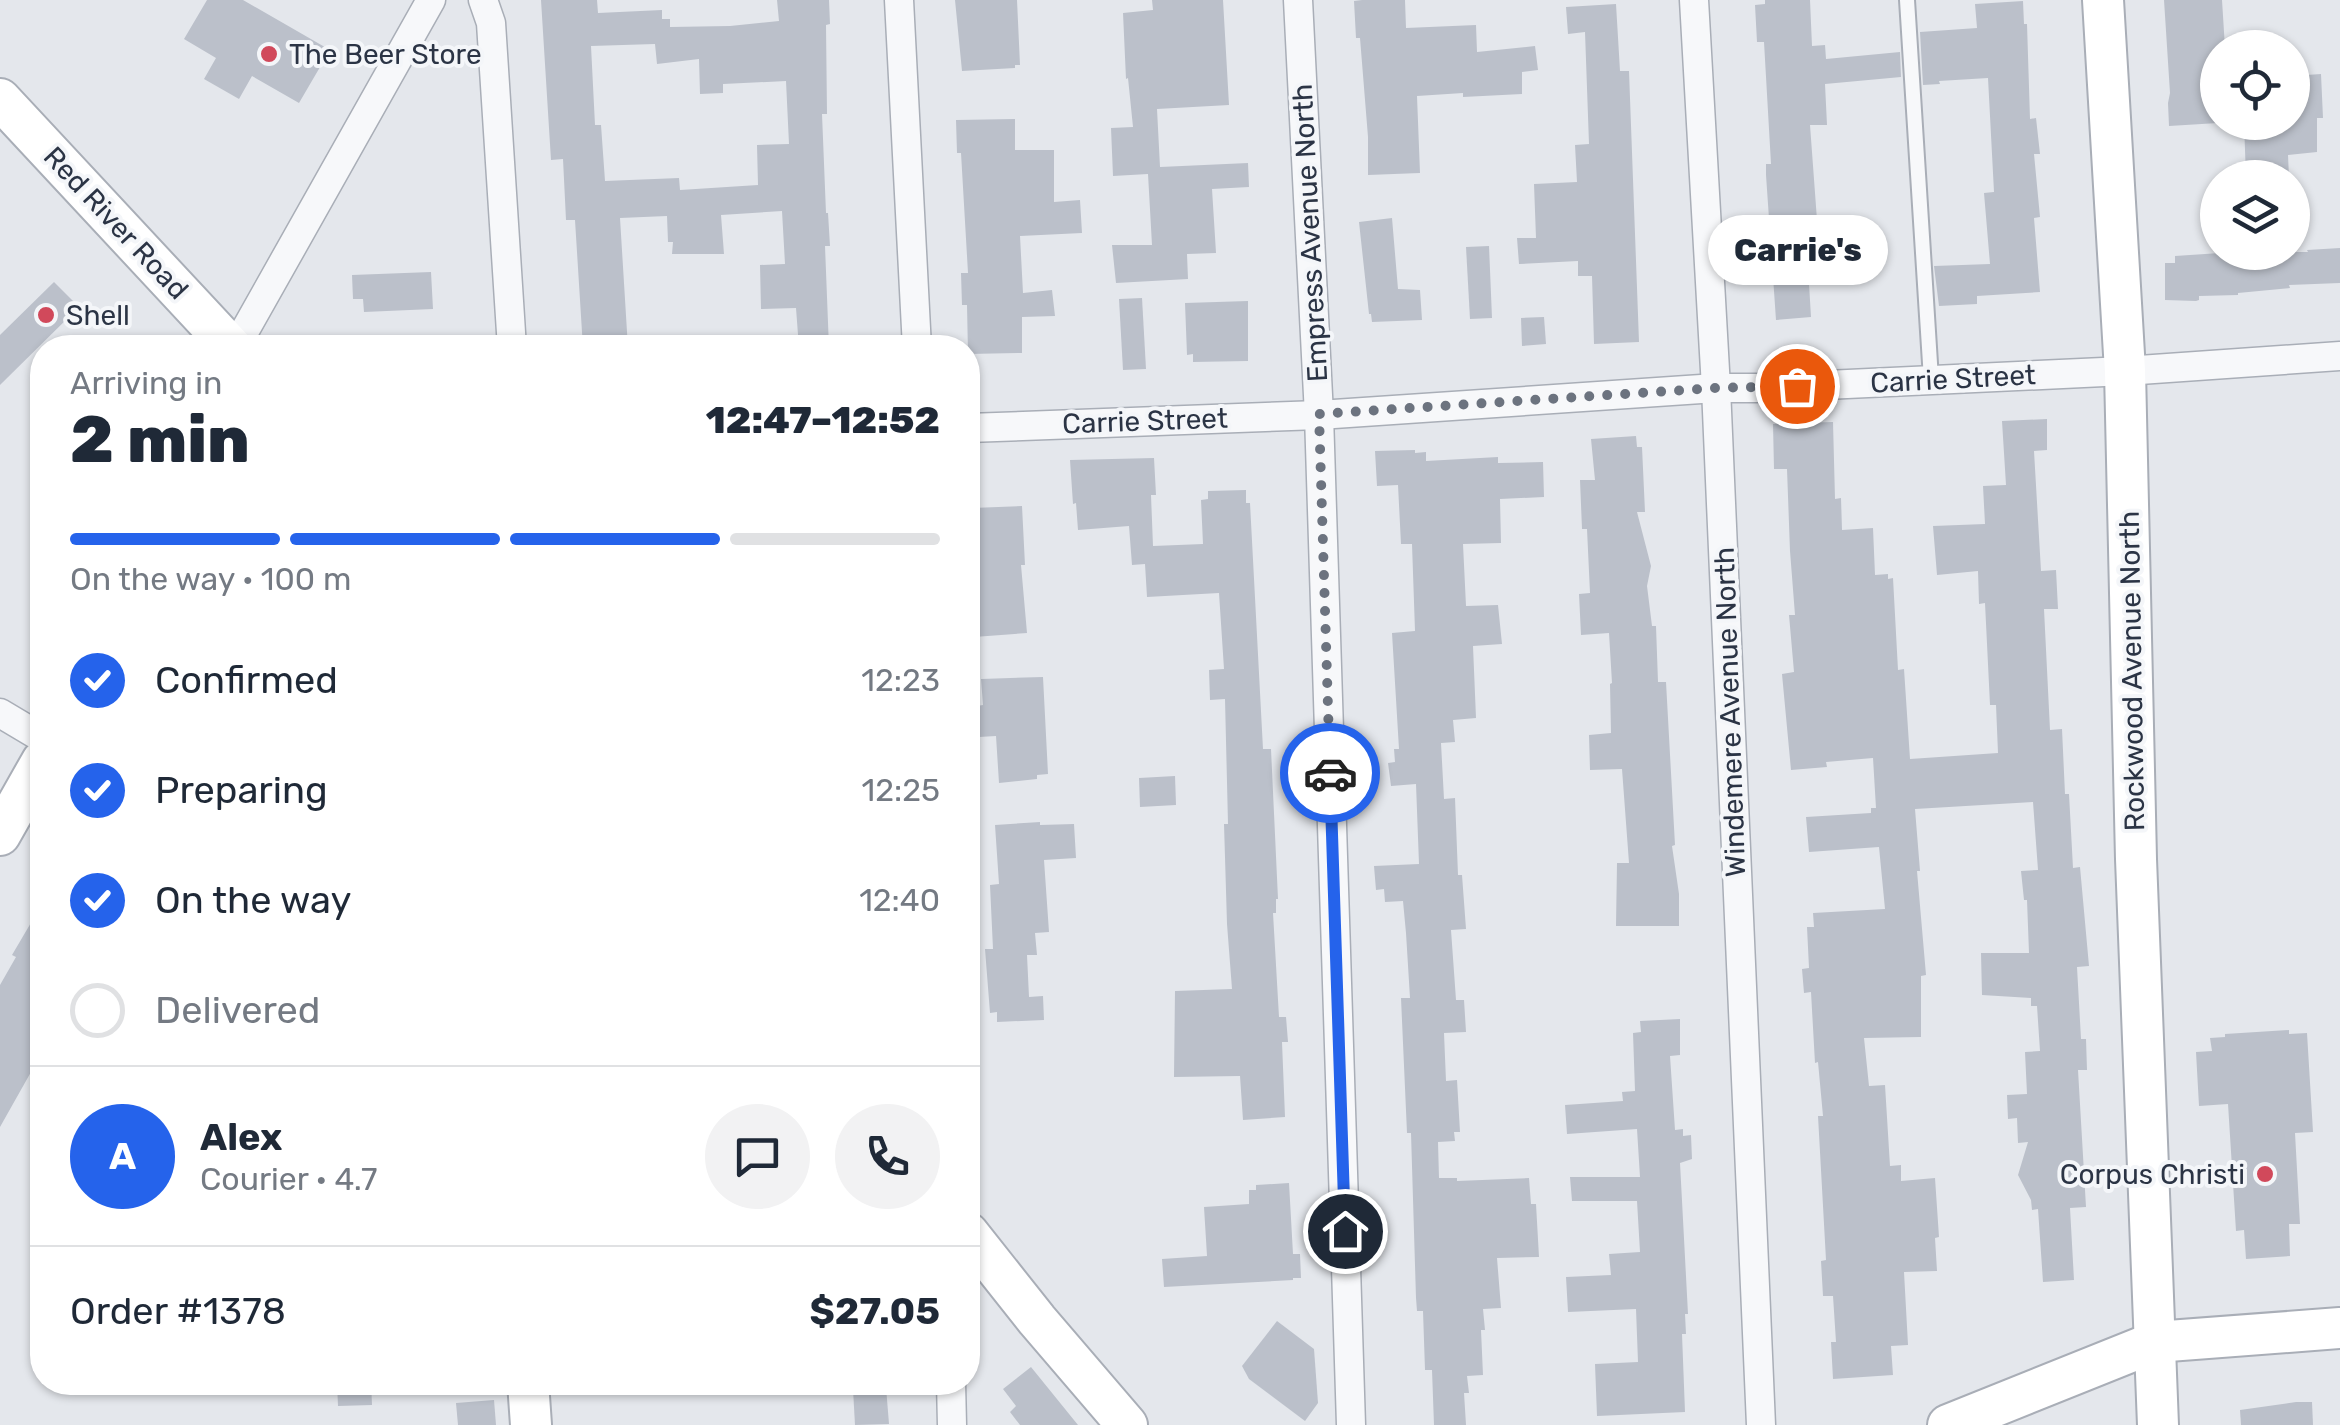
<!DOCTYPE html>
<html lang="en">
<head>
<meta charset="utf-8">
<style>
  :root { --surface:#fff; --page:#f2f2f3; --text:#1f2937; --muted:#747a83; --line:#e0e1e3; --accent:#2563eb }
  body { margin:0; font-family:Rubik,sans-serif; background:var(--page); color:var(--text); height:100vh; display:flex; flex-direction:column; font-size:38px; white-space:nowrap }
  * { box-sizing:border-box; margin:0 }
  p { font-size:32px; color:var(--muted) }
  .icon { flex:none; width:55px; height:55px; fill:none; stroke:currentColor; stroke-width:2; stroke-linecap:round; stroke-linejoin:round }
  .map { position:relative; flex:1; overflow:hidden }
  .sheet { position:absolute; left:30px; top:335px; width:950px; height:1060px; display:flex; flex-direction:column; background:var(--surface); border-radius:40px; box-shadow:0 2px 8px #0004 }
  .sheet>* { flex:none }
  .tools { position:absolute; left:2200px; top:30px; display:grid; gap:20px }
  .tools a { display:grid; place-items:center; width:110px; height:110px; border-radius:50%; background:var(--surface); box-shadow:0 2px 8px #0004; font-size:50px }
  .pin { position:absolute; display:grid; place-items:center; width:85px; height:85px; color:#fff; margin:-42px; border:5px solid #fff; border-radius:50%; box-shadow:0 2px 10px #0007 }
  .courier { position:absolute; display:grid; place-items:center; width:100px; height:100px; margin:-50px; border:8px solid #2563eb; border-radius:50%; background:#fff; color:#222; box-shadow:0 2px 12px #0007 }
  .bubble { position:absolute; height:70px; border-radius:35px; background:var(--surface); box-shadow:0 2px 8px #0004; font-size:32px; font-weight:800; line-height:70px; text-align:center }
  .head em { font-style:normal; font-weight:800 }
  .head div { display:flex; flex-direction:column-reverse }
  .head { display:flex; align-items:center; justify-content:space-between; height:170px; padding:0 40px }
  h1 { font-size:65px; font-weight:800; line-height:75px }
  .bar { display:grid; grid-template-columns:repeat(4,1fr); gap:15px 10px; align-content:center; height:120px; padding:0 40px }
  .bar i { height:12px; border-radius:8px; background:var(--line) }
  .bar .selected { background:var(--accent) }
  .bar p { grid-column:span 4 }
  .line { display:flex; align-items:center; gap:25px; padding:0 40px; border-top:2px solid var(--line) }
  .line div { flex:1 }
  .round { display:grid; place-items:center; flex:none; width:105px; height:105px; border-radius:52px; background:var(--page) }
  ol { padding:0 40px; list-style:none }
  li { display:flex; align-items:center; gap:30px; height:110px }
  li p { margin-inline-start:auto }
  li .icon { padding:10px; border-radius:50%; background:var(--accent); color:#fff; stroke-width:4 }
  li:last-child { color:var(--muted) }
  li i { width:55px; height:55px; border:5px solid var(--line); border-radius:50% }
  .map>svg:first-child { display:block }
  .building { fill:#bbc0ca; fill-rule:evenodd }
  .lines { fill:none; stroke-linecap:round; stroke-linejoin:round }
  .lane-casing { stroke:#a9aeb7; stroke-width:18 }
  .street-casing { stroke:#a9aeb7; stroke-width:31 }
  .secondary-casing { stroke:#a9aeb7; stroke-width:44 }
  .lane { stroke:#f7f8fa; stroke-width:14 }
  .street { stroke:#f7f8fa; stroke-width:28 }
  .secondary { stroke:#fff; stroke-width:40 }
  .done { stroke:#6c737f; stroke-width:10; stroke-dasharray:0 18 }
  .route { stroke:#2563eb; stroke-width:12 }
  .poi-dot { fill:#d1495b; stroke:#f4f6f9; stroke-width:4 }
  .labels { text-anchor:middle; dominant-baseline:central; stroke-width:8; stroke-linejoin:round; paint-order:stroke }
  .poi-label { font-size:28px; fill:#2b3445; stroke:#f4f6f9; text-anchor:start }
  .street-label { font-size:28px; fill:#2b3445; stroke:#f4f6f9 }
</style>
</head>
<body>
<div class="map">
<svg width="2340" height="1425" viewBox="0 0 2340 1425">
  <rect width="100%" height="100%" fill="#e4e7ec"/>
  <!-- building -->
  <g class="building">
    <path d="M207,0H243L330,50L299,103L252,76L239,99L204,79L216,58L184,39Z"/>
    <path d="M541,0H597L598,13L662,10V19H670V27L730,26L779,21L777,0H829L830,24L826,25L827,114H822L826,213H828L830,246H825L829,348H799L796,308L761,309L760,265L785,264L782,211L721,215L724,254H672L673,242H668L667,216L620,218L628,348H583L575,220H566L563,159L551,160ZM655,44L657,64L699,59L700,94L723,93V84L786,81L789,144L757,145L758,185L680,190L679,178L605,181L601,125H595L591,46Z"/>
    <path d="M955,0H1017L1020,65H1015V68L962,71Z"/>
    <path d="M1152,0H1223L1229,105L1157,109L1160,167L1248,163L1249,187L1212,189L1216,253L1187,254L1188,279L1116,283L1112,245H1152L1148,174L1113,176L1111,128L1133,127L1128,78L1126,79L1123,13L1153,10Z"/>
    <path d="M1362,0H1405L1406,28L1476,25L1477,52L1535,46L1538,70L1522,72V94L1463,97V93L1417,96L1420,173L1368,175V137L1360,38H1356L1354,1Z"/>
    <path d="M1765,0H1810L1812,46L1825,45L1826,59L1900,52L1901,77L1825,84L1827,125H1810L1817,220H1811L1813,267H1808L1811,317L1776,320L1766,175V164H1771L1764,42H1757L1755,5L1765,4Z"/>
    <path d="M2164,0H2222L2225,48H2218V123L2169,126L2168,103L2170,93Z"/>
    <path d="M2023,1L2024,24H2027L2030,119L2036,118L2040,154H2034L2040,217L2034,218L2040,292L1977,296V304L1939,306L1934,266L1990,264L1984,193L1994,192L1988,78L1939,81L1940,84L1923,85L1920,32L1977,28L1975,4Z"/>
    <path d="M1616,4L1620,71H1629L1639,342L1594,344L1592,276H1578V261L1519,264L1517,238H1536L1534,184L1577,182L1575,145L1589,144L1585,32L1568,34L1566,7Z"/>
    <path d="M2321,74L2323,118H2317V152L2288,155L2289,177L2246,178L2244,122H2292V76Z"/>
    <path d="M1015,119V150H1054V202L1080,200L1082,233L1020,236L1023,293L1052,290L1055,316L1022,317V353L968,354L967,305H962L961,273H968L961,153H957L956,120Z"/>
    <path d="M1392,218L1398,289L1420,290L1422,320L1372,322L1371,314H1369L1359,222Z"/>
    <path d="M1489,246L1492,318L1470,319L1466,247Z"/>
    <path d="M2340,248V283L2289,285L2290,288L2238,293V295L2199,296V300L2196,301L2165,300V263H2175V256L2235,252H2308L2307,250Z"/>
    <path d="M431,272L433,309L364,312L363,299H353L352,275Z"/>
    <path d="M54,282L79,307L0,385V335Z"/>
    <path d="M1142,298L1146,369L1123,370L1119,299Z"/>
    <path d="M1248,301V361L1193,362V354L1187,355L1185,303Z"/>
    <path d="M1544,317L1546,344L1522,346L1521,318Z"/>
    <path d="M2047,419V450L2034,451L2041,571L2056,570L2058,609H2044L2050,730L2062,729L2065,794H2069L2073,868L2080,867L2089,966L2077,967L2081,1039H2086L2087,1070H2078L2086,1207L2070,1208L2074,1280L2043,1282L2038,1209L2032,1210L2031,1200L2018,1175L2028,1142L2018,1143L2017,1118L2008,1119L2007,1095L2027,1094L2025,1052L2040,1051L2037,1006H2031V998L1982,995L1981,953H2029L2027,900H2024L2021,871L2038,870L2033,802L1915,809L1920,871H1917L1926,975L1921,976V1037L1864,1038L1869,1086L1885,1085L1890,1166L1901,1165V1181L1935,1178L1939,1237L1935,1238L1937,1271L1904,1272L1908,1345L1891,1346L1893,1375L1833,1379L1831,1342H1836L1833,1296H1823L1821,1261L1826,1260L1818,1116H1823L1818,1062L1815,1063L1811,992L1804,993L1802,969L1809,968L1807,927H1814L1813,913L1885,909L1879,847L1809,852L1806,817L1871,813V808H1876L1873,758L1826,762L1827,767L1791,770L1782,674L1794,672L1789,615H1795L1790,551L1787,469H1774L1773,424L1833,422L1835,499L1841,498L1842,530L1873,528L1875,575L1888,574V579L1893,578L1898,670L1904,669L1910,759L1998,753L1996,705H1990L1985,603L1979,604L1978,571L1937,575L1933,526L1985,524L1983,486L2006,485L2002,421Z"/>
    <path d="M1636,436L1637,447H1642L1645,512H1637L1651,566L1647,586L1652,626H1656L1658,682H1666L1675,845L1672,846L1679,894V926H1616L1617,863H1629L1622,769L1590,770L1589,735L1611,733L1610,684L1612,683L1609,633L1581,635L1579,594L1590,593L1587,529H1582L1580,480H1595L1591,439Z"/>
    <path d="M1415,450V453L1426,452V461L1498,457V463L1543,462L1544,497L1500,499L1501,543L1463,544L1466,606L1498,605L1502,644L1473,646L1476,718L1453,720L1455,742L1441,743L1444,799L1455,798L1458,875H1462L1466,929L1451,930L1456,1000H1464L1466,1032L1444,1033L1446,1081L1457,1080L1460,1132H1454L1455,1141L1438,1142L1439,1178H1457V1181L1529,1178L1531,1204H1536L1539,1257L1497,1258L1501,1308L1483,1309L1485,1330H1481L1483,1375L1467,1376L1469,1393H1464L1466,1425H1434L1432,1370H1425L1423,1311H1417L1416,1298L1411,1133H1407L1401,998H1410L1406,933L1403,901L1385,902L1384,889L1376,890L1374,866L1419,864L1416,784L1391,786L1388,763L1395,762L1394,749H1399L1392,633L1415,631L1412,544H1401L1398,485L1377,486L1375,451Z"/>
    <path d="M1154,458L1156,495H1151L1153,546L1203,544L1201,500L1208,499V491L1246,490V503H1250L1263,749H1271L1278,899H1276V913H1273L1279,1017H1286L1288,1042H1282L1285,1117L1243,1120L1240,1076L1174,1077L1175,991L1232,989L1227,924L1224,824H1228L1225,699L1210,700L1209,670L1224,669L1219,593L1147,597L1145,564L1132,565L1129,526L1078,530L1076,503L1073,504L1070,460Z"/>
    <path d="M1022,506L1025,565H1021L1027,633L974,637L968,541L974,540L972,508Z"/>
    <path d="M1043,677L1048,774L1037,775V779L999,783L996,736L979,737L977,706L983,705L981,679Z"/>
    <path d="M1175,776L1176,805L1140,807L1139,778Z"/>
    <path d="M1040,822V825L1074,824L1076,858L1044,860L1049,932L1035,933L1037,955H1027L1029,997L1043,996L1044,1020L997,1022V1012L990,1013L985,949H993L990,885L999,884L995,825Z"/>
    <path d="M42,904V1077L31,1072L0,1127V985L16,957L12,955Z"/>
    <path d="M1680,1019V1055L1670,1056L1675,1130L1683,1129V1136L1691,1135L1692,1159L1680,1163L1688,1314H1685L1686,1334H1682L1685,1412L1597,1416L1595,1364L1638,1362L1636,1309L1568,1312L1566,1277L1611,1275L1609,1254L1640,1252L1637,1201H1572L1570,1177H1640L1637,1129L1567,1134L1565,1105L1623,1101L1622,1092L1635,1091L1633,1033L1641,1032L1640,1021Z"/>
    <path d="M2289,1030V1034L2307,1033L2313,1132L2295,1133L2300,1224H2289L2290,1256L2246,1259L2244,1230L2236,1231L2228,1104L2199,1106L2196,1052L2212,1051L2210,1038L2225,1037V1034Z"/>
    <path d="M1289,1183L1293,1254H1300L1301,1278H1293V1280L1164,1287L1162,1259L1207,1256L1204,1207L1249,1204V1190H1256V1185Z"/>
    <path d="M1277,1321L1314,1349L1318,1403L1305,1421L1249,1379L1242,1366Z"/>
    <path d="M1031,1367L1078,1425H1020L1010,1412L1016,1406L1003,1389Z"/>
    <path d="M337,1382H371L372,1405L338,1406Z"/>
    <path d="M886,1387L889,1424L855,1425L853,1389Z"/>
    <path d="M494,1400L496,1425H458L456,1403Z"/>
    <path d="M2296,1402H2312L2313,1425H2241L2240,1410Z"/>
  </g>
  <g class="lines">
    <defs>
      <path id="lane" d="M1907,0L1931,379"/>
      <g id="street">
        <path d="M483,0L491,23L512,348"/>
        <path d="M899,0L917,348"/>
        <path d="M1298,0L1319,415L1351,1425"/>
        <path d="M1694,0L1716,388L1761,1425"/>
        <path d="M235,348L431,0"/>
        <path d="M968,428L1319,415L1716,388H1763L2125,371L2340,356"/>
        <path d="M0,713L42,738"/>
        <path d="M951,1382L952,1425"/>
      </g>
      <g id="secondary">
        <path d="M2103,0L2125,371L2136,859L2158,1425"/>
        <path d="M0,99L232,348"/>
        <path d="M0,835L42,761"/>
        <path d="M968,1233L1037,1320L1127,1425"/>
        <path d="M528,1382L531,1425"/>
        <path d="M1948,1425L2155,1342L2340,1328"/>
      </g>
    </defs>
    <!-- lane casing -->
    <use href="#lane" class="lane-casing"/>
    <!-- street casing -->
    <use href="#street" class="street-casing"/>
    <!-- secondary casing -->
    <use href="#secondary" class="secondary-casing"/>
    <!-- lane -->
    <use href="#lane" class="lane"/>
    <!-- street -->
    <use href="#street" class="street"/>
    <!-- secondary -->
    <use href="#secondary" class="secondary"/>
  </g>
  <g class="lines">
    <!-- done -->
    <path class="done" d="M1330,773L1319,414L1716,388L1797,386"/>
    <!-- route -->
    <path class="route" d="M1330,773L1345,1231"/>
  </g>
  <!-- markers -->
  <g class="poi-dot">
    <circle cx="269" cy="54" r="10"/>
    <circle cx="46" cy="315" r="10"/>
    <circle cx="2265" cy="1174" r="10"/>
  </g>
  <g class="labels">
    <!-- poi labels -->
    <g class="poi-label">
      <text x="289" y="54">The Beer Store</text>
      <text x="66" y="315">Shell</text>
      <text x="2245" y="1174" text-anchor="end">Corpus Christi</text>
    </g>
    <!-- street labels -->
    <g class="street-label">
      <text transform="translate(116 223) rotate(47)">Red River Road</text>
      <text transform="translate(1310 233) rotate(-93)">Empress Avenue North</text>
      <text transform="translate(1953 379) rotate(-3)">Carrie Street</text>
      <text transform="translate(1145 421) rotate(-2)">Carrie Street</text>
      <text transform="translate(2132 671) rotate(-91)">Rockwood Avenue North</text>
      <text transform="translate(1730 712) rotate(-92)">Windemere Avenue North</text>
    </g>
  </g>
</svg>
<div class="tools">
<a><svg class="icon" aria-label="locate" viewBox="0 0 24 24"><circle cx="12" cy="12" r="6"/><path d="M12 2v4M12 18v4M2 12h4M18 12h4"/></svg></a>
<a><svg class="icon" aria-label="layers" viewBox="0 0 24 24"><path d="M12 4l9 5-9 5-9-5zM3 14l9 5 9-5"/></svg></a>
</div>
<div class="pin" style="left:1797px;top:386px;background:#ea580c"><svg class="icon" aria-label="bag" viewBox="0 0 24 24"><path d="M5 8h14l-1 12H6zM9 8a3 3 0 0 1 6 0"/></svg></div>
<div class="pin" style="left:1345px;top:1231px;background:#1f2937"><svg class="icon" aria-label="home" viewBox="0 0 24 24"><path d="M3 11l9-7 9 7M6 9v11h12V9"/></svg></div>
<div class="courier" style="left:1330px;top:773px"><svg class="icon" aria-label="car" viewBox="0 0 24 24"><path d="M5 17H2v-5l4-1 3-4h7l3 4 3 1v5h-3M9 17h6M6 11h13"/><circle cx="7" cy="17" r="2"/><circle cx="17" cy="17" r="2"/></svg></div>
<div class="bubble" style="left:1708px;top:215px;width:180px">Carrie's</div>
<section class="sheet">
<div class="head"><div><h1>2 min</h1><p>Arriving in</p></div><em>12:47–12:52</em></div>
<div class="bar"><i class="selected"></i><i class="selected"></i><i class="selected"></i><i></i><p>On the way · 100 m</p></div>
<ol>
<li><svg class="icon" aria-label="check" viewBox="0 0 24 24"><path d="M5 12l5 5 9-10"/></svg>Confirmed<p>12:23</p></li>
<li><svg class="icon" aria-label="check" viewBox="0 0 24 24"><path d="M5 12l5 5 9-10"/></svg>Preparing<p>12:25</p></li>
<li><svg class="icon" aria-label="check" viewBox="0 0 24 24"><path d="M5 12l5 5 9-10"/></svg>On the way<p>12:40</p></li>
<li><i></i>Delivered</li>
</ol>
<div class="line" style="height:180px"><b class="round" style="background:var(--accent);color:#fff">A</b><div><b>Alex</b><p>Courier · 4.7</p></div><a class="round"><svg class="icon" aria-label="chat" viewBox="0 0 24 24"><path d="M4 5h16v11H9l-5 4z"/></svg></a><a class="round"><svg class="icon" aria-label="phone" viewBox="0 0 24 24"><path d="M5 4h4l2 5-3 2q2 4 5 5l2-3 5 2v4C11 20 4 13 5 4z"/></svg></a></div>
<div class="line" style="height:130px"><div>Order #1378</div><b>$27.05</b></div>
</section>
</div>
</body>
</html>
